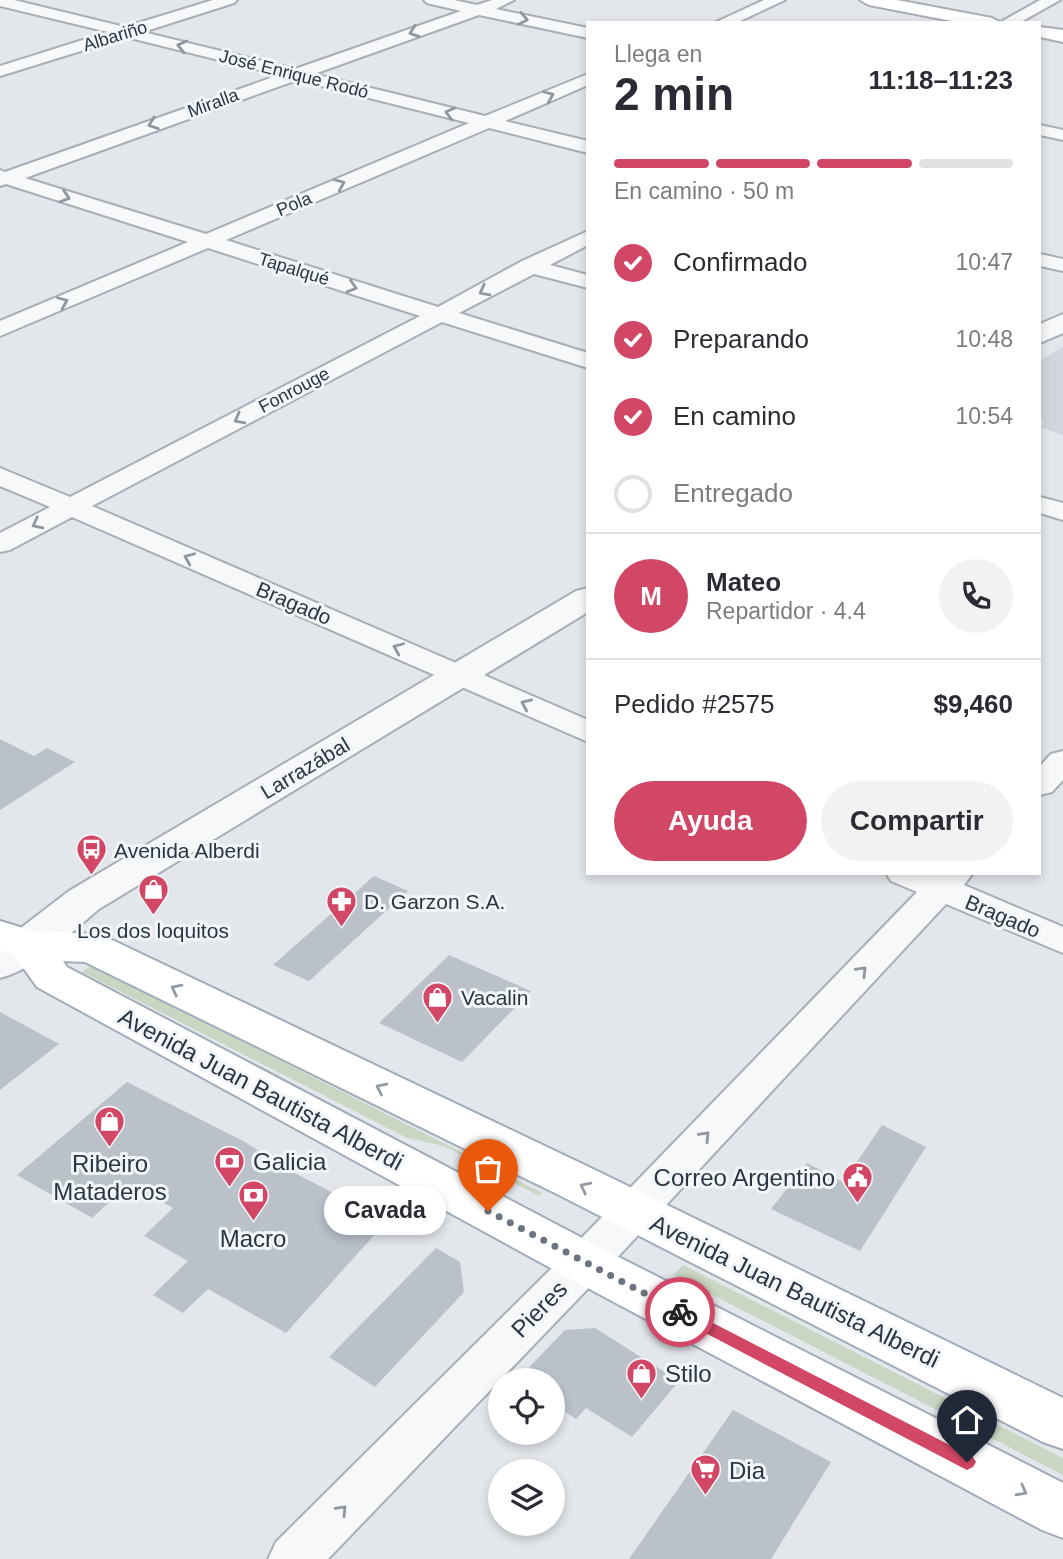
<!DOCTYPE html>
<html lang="es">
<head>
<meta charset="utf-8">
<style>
  :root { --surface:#fff; --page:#f2f2f3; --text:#2b2b33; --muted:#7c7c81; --line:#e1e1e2; --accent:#d24766 }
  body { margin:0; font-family:Arial,sans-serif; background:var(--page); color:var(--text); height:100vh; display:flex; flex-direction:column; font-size:26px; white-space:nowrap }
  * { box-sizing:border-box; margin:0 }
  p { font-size:23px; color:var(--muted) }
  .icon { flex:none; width:38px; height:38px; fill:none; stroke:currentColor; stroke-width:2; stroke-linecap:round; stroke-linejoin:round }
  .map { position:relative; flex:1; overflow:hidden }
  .details { position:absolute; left:586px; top:21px; width:455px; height:854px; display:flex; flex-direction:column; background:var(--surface); border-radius:0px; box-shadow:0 4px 10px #0003 }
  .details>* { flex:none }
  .controls { position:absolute; left:488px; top:1368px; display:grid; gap:14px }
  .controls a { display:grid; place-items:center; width:77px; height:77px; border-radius:50%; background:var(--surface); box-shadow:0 4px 10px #0003; font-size:35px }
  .pin { position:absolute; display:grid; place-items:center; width:60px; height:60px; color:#fff; margin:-72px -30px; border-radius:50% 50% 50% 0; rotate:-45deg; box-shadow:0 0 7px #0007 }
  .pin .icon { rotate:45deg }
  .courier { position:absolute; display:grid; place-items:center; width:70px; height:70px; margin:-35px; border:5px solid #d24766; border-radius:50%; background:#fff; color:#222; box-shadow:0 2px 9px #0007 }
  .bubble { position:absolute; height:49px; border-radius:24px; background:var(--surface); box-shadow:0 4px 10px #0003; font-size:23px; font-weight:600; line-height:49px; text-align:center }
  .headline em { font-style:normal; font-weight:600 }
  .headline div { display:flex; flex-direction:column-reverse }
  .headline { display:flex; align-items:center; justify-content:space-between; height:119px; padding:0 28px }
  h1 { font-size:46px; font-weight:600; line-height:52px }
  .bar { display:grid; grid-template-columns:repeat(4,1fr); gap:10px 7px; align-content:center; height:84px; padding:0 28px }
  .bar i { height:9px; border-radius:5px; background:var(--line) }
  .bar .active { background:var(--accent) }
  .bar p { grid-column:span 4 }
  .line { display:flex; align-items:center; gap:18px; padding:0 28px; border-top:2px solid var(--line) }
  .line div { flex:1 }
  .round { display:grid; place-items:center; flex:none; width:74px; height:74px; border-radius:37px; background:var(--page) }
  ol { padding:0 28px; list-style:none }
  li { display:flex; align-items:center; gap:21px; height:77px }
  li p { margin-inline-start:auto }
  li .icon { padding:7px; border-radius:50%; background:var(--accent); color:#fff; stroke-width:4 }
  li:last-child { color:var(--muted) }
  li i { width:38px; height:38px; border:4px solid var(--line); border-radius:50% }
  .button { display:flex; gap:14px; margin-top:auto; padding:14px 28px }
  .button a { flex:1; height:80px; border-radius:42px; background:var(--accent); color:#fff; font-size:28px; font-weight:600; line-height:80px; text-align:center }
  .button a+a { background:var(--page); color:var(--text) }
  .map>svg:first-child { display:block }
  .built { fill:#d1d6de }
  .green { fill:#cad6c4 }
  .building { fill:#bac1c9 }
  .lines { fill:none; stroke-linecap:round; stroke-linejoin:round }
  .minor-casing { stroke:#a8aeb6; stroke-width:4 }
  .tertiary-casing { stroke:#a8aeb6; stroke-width:4 }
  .secondary-casing { stroke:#a8aeb6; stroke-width:4 }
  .primary-casing { stroke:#a2acb8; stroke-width:4 }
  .minor { fill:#f6f8fa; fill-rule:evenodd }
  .tertiary { fill:#f6f8fa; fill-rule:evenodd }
  .secondary { fill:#fff; fill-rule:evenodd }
  .primary { fill:#fff; fill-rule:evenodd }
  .oneway { stroke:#90979f }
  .oneway2 { stroke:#949aa2 }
  .route { fill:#d24766 }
  .done { stroke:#6b747f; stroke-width:7; stroke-dasharray:0 12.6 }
  .labels { text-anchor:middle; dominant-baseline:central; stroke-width:6; stroke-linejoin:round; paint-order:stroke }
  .far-street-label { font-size:18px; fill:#2a3644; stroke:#f3f6f9 }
  .street-label { font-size:21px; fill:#2a3644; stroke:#f3f6f9 }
  .poi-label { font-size:21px; fill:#2a3644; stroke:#f3f6f9; text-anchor:start }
  .near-street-label { font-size:24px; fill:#2a3644; stroke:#f3f6f9 }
  .near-poi-label { font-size:24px; fill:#2a3644; stroke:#f3f6f9; text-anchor:start }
</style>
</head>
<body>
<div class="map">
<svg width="1063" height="1559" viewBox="0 0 1063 1559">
  <rect width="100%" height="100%" fill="#e3e7ec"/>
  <!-- built -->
  <path class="built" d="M1063,347V435L1040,427L1044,424L1040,413V361Z"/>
  <!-- green -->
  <g class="green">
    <path d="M92,965L542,1193L539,1196L444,1146L407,1138L82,972Z"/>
    <path d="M683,1265L1063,1458V1475L674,1275Z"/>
  </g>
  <!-- building -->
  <g class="building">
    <path d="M0,739L34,756L47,748L75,762L0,810Z"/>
    <path d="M374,876L408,891L309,981L273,965Z"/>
    <path d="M449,955L531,991L462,1062L379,1023Z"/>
    <path d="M0,1012L59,1044L0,1090Z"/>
    <path d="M127,1082L245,1142L287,1169L387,1221L286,1333L208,1289L183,1313L153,1295L188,1261L144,1236L173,1208L129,1184L92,1218L17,1175Z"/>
    <path d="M882,1125L926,1147L860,1251L771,1209L807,1163L843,1182Z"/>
    <path d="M436,1248L460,1262L464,1292L375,1387L329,1357Z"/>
    <path d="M595,1328L679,1381L632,1437L586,1408L576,1419L553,1404V1381H516L565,1330Z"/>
    <path d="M733,1410L831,1462L771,1559H629Z"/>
  </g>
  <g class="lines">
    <defs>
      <g id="minor">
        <path d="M0,0H14L125,27L213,0H237L234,3L143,32L295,69L461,11L427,3L424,0H454L477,5L492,0H514L496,9L588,28V38L479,15L314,74L485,116L588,74V85L505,121L588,141V153L489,128L226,240L438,307L522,261L588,231V245L550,265L588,275V288L534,274L459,313L588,353V368L442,322L92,506L588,720V742L72,517L10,550L0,552V533L50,507L0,486V468L70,497L420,316L208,248L0,336V321L188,242L6,184L0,186V170L5,172L279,75L126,37L0,76V66L108,32L0,6ZM297,80L469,123L206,234L25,178Z"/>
        <path d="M764,0H785L736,23H714Z"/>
        <path d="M1040,0H1060L1019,23H999Z"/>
        <path d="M1040,125L1063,130V140L1040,135Z"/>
        <path d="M1040,254L1063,259V271L1040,266Z"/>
        <path d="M1040,497L1063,503V520L1040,513Z"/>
        <path d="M1063,751V780L1052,792L1040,795V766L1051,754Z"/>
        <path d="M886,873H973L964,885L1063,927V953L946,904L601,1275L328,1559H268L276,1542L569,1251L917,892L891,881Z"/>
      </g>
      <g id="tertiary">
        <path d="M1063,314V333L1040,343V324Z"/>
        <path d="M588,588V612L99,909C69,934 38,968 0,978V944L69,891L576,591Z"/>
      </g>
      <g id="secondary">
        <path d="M860,0H897L992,18L1001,23H962L869,5Z"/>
        <path d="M1040,27L1063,30V42L1040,37Z"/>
      </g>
      <path id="primary" d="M0,921L33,931L93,934L108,938L593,1169L1063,1398V1449L1043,1442L559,1195L85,962L63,961L67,967L603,1249L1063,1483V1538L1042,1530L567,1277L37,987L14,955L0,950Z"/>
    </defs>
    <!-- minor casing -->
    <use href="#minor" class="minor-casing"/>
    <!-- tertiary casing -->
    <use href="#tertiary" class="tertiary-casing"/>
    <!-- secondary casing -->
    <use href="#secondary" class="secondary-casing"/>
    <!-- primary casing -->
    <use href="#primary" class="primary-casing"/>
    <!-- minor -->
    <use href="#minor" class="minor"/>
    <!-- tertiary -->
    <use href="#tertiary" class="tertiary"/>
    <!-- secondary -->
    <use href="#secondary" class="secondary"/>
    <!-- primary -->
    <use href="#primary" class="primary"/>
  </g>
  <!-- one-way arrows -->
  <defs><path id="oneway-chevron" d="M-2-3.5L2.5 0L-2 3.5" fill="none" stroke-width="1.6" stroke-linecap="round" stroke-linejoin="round" transform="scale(1.75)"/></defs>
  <g class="oneway">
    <use href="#oneway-chevron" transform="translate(523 19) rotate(12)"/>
    <use href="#oneway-chevron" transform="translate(414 32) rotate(161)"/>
    <use href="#oneway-chevron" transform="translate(182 46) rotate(-166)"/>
    <use href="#oneway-chevron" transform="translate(549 96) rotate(-23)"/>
    <use href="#oneway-chevron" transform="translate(450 113) rotate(-166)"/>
    <use href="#oneway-chevron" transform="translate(153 124) rotate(160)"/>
    <use href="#oneway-chevron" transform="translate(340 184) rotate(-23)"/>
    <use href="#oneway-chevron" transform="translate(65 197) rotate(18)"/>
    <use href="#oneway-chevron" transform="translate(352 287) rotate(17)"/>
    <use href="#oneway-chevron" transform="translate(484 291) rotate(152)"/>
    <use href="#oneway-chevron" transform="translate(63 302) rotate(-23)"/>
    <use href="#oneway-chevron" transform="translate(239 419) rotate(152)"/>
    <use href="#oneway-chevron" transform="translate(37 524) rotate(153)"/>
    <use href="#oneway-chevron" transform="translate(189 558) rotate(-157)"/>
    <use href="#oneway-chevron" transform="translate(398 648) rotate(-157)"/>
    <use href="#oneway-chevron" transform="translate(526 704) rotate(-156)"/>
    <use href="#oneway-chevron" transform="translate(862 971) rotate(-46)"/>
    <use href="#oneway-chevron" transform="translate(705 1136) rotate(-46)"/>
    <use href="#oneway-chevron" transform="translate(342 1510) rotate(-46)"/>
  </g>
  <g class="oneway2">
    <use href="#oneway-chevron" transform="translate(176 989) rotate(-153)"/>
    <use href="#oneway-chevron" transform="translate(381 1088) rotate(-154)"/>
    <use href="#oneway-chevron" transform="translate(585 1187) rotate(-153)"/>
    <use href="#oneway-chevron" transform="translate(1022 1491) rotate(28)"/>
  </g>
  <!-- route -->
  <path class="route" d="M680,1306L973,1457L976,1462L973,1467L967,1470L961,1467L675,1317L672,1312Z"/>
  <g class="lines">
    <!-- done -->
    <path class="done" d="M488,1211L680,1312"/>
  </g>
  <!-- icons -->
  <defs>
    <symbol id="bus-pin" viewBox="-11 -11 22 30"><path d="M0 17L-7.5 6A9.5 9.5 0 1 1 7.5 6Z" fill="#d24766" stroke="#f3f6f9"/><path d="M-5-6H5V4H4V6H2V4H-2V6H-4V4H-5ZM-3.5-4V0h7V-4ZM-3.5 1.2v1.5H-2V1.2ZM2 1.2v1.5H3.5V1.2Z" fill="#fff"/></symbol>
    <symbol id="shop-pin" viewBox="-11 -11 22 30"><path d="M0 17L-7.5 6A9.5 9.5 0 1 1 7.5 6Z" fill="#d24766" stroke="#f3f6f9"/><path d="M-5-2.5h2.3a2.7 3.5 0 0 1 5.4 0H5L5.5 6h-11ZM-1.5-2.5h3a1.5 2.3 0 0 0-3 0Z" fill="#fff"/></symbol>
    <symbol id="pharmacy-pin" viewBox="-11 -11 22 30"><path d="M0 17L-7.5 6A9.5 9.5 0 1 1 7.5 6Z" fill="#d24766" stroke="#f3f6f9"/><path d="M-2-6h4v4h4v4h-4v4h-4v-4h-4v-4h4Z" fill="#fff"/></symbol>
    <symbol id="bank-pin" viewBox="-11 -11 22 30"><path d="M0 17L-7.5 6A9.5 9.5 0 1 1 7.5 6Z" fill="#d24766" stroke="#f3f6f9"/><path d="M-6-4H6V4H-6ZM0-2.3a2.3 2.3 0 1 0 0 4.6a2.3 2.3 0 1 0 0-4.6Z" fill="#fff"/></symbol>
    <symbol id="civic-pin" viewBox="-11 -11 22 30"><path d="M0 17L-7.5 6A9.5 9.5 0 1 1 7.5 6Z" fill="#d24766" stroke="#f3f6f9"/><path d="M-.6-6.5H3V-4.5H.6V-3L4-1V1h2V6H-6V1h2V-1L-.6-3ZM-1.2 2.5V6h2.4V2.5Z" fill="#fff"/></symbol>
    <symbol id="supermarket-pin" viewBox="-11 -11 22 30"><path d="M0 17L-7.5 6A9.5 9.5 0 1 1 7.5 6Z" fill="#d24766" stroke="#f3f6f9"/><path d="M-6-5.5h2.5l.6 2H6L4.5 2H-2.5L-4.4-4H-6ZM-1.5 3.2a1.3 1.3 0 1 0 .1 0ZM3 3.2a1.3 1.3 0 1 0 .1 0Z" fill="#fff"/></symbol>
  </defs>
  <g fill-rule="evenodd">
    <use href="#bus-pin" x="74" y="832" width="35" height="47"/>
    <use href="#shop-pin" x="136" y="872" width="35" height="47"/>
    <use href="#pharmacy-pin" x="324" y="884" width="35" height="47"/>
    <use href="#shop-pin" x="420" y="980" width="35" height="47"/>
    <use href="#shop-pin" x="92" y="1104" width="35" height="47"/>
    <use href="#bank-pin" x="212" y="1144" width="35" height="47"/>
    <use href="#civic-pin" x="840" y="1160" width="35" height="47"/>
    <use href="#bank-pin" x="236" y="1178" width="35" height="47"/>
    <use href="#shop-pin" x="624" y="1356" width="35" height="47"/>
    <use href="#supermarket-pin" x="688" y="1452" width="35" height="47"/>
  </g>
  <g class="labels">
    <!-- far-street labels -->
    <g class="far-street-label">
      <text transform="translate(115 36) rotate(-17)">Albariño</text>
      <text transform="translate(294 74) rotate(14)">José Enrique Rodó</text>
      <text transform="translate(213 103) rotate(-20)">Miralla</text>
      <text transform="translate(294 204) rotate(-23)">Pola</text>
      <text transform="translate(294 269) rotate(17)">Tapalqué</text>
      <text transform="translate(294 390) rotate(-28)">Fonrouge</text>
    </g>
    <!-- street labels -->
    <g class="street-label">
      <text transform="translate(294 603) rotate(23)">Bragado</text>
      <text transform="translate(305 768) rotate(-31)">Larrazábal</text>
      <text transform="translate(1003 916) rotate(23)">Bragado</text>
    </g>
    <!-- poi labels -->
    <g class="poi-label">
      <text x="114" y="850">Avenida Alberdi</text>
      <text x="364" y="901">D. Garzon S.A.</text>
      <text x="153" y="930" text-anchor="middle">Los dos loquitos</text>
      <text x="461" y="997">Vacalin</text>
    </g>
    <!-- near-street labels -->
    <g class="near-street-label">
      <text transform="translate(261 1089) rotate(28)">Avenida Juan Bautista Alberdi</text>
      <text transform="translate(795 1291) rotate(26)">Avenida Juan Bautista Alberdi</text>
      <text transform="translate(539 1309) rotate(-46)">Pieres</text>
    </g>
    <!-- near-poi labels -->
    <g class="near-poi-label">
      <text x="253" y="1161">Galicia</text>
      <text x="110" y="1163" text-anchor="middle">Ribeiro<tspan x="110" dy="28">Mataderos</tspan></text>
      <text x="835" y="1177" text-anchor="end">Correo Argentino</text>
      <text x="253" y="1238" text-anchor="middle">Macro</text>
      <text x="665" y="1373">Stilo</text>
      <text x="729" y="1470">Dia</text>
    </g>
  </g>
</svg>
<div class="controls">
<a><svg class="icon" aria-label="locate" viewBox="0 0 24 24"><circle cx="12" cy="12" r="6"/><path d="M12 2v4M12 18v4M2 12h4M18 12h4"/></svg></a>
<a><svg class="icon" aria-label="layers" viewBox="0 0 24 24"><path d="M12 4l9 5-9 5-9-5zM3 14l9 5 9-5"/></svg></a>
</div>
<div class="pin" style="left:488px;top:1211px;background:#ea580c"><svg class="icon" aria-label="bag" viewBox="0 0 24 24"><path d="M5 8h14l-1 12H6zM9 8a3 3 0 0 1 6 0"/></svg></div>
<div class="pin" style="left:967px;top:1462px;background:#1f2937"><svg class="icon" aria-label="home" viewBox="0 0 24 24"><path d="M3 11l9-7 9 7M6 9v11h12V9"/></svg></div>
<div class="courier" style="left:680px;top:1312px"><svg class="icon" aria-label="bike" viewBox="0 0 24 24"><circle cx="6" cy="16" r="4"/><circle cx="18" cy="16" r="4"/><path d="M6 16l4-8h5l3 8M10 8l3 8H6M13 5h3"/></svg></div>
<div class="bubble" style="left:324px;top:1186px;width:122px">Cavada</div>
<section class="details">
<div class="headline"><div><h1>2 min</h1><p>Llega en</p></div><em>11:18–11:23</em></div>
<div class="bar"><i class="active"></i><i class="active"></i><i class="active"></i><i></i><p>En camino · 50 m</p></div>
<ol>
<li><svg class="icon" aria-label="check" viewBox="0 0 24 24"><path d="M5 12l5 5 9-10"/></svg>Confirmado<p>10:47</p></li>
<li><svg class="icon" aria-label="check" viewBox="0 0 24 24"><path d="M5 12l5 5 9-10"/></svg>Preparando<p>10:48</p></li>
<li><svg class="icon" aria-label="check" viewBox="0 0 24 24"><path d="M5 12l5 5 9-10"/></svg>En camino<p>10:54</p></li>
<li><i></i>Entregado</li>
</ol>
<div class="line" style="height:126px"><b class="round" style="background:var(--accent);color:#fff">M</b><div><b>Mateo</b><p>Repartidor · 4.4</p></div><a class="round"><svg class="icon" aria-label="phone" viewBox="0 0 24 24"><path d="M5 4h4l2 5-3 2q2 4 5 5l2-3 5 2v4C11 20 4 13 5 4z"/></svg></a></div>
<div class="line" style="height:91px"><div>Pedido #2575</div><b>$9,460</b></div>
<div class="button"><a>Ayuda</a><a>Compartir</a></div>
</section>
</div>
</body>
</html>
